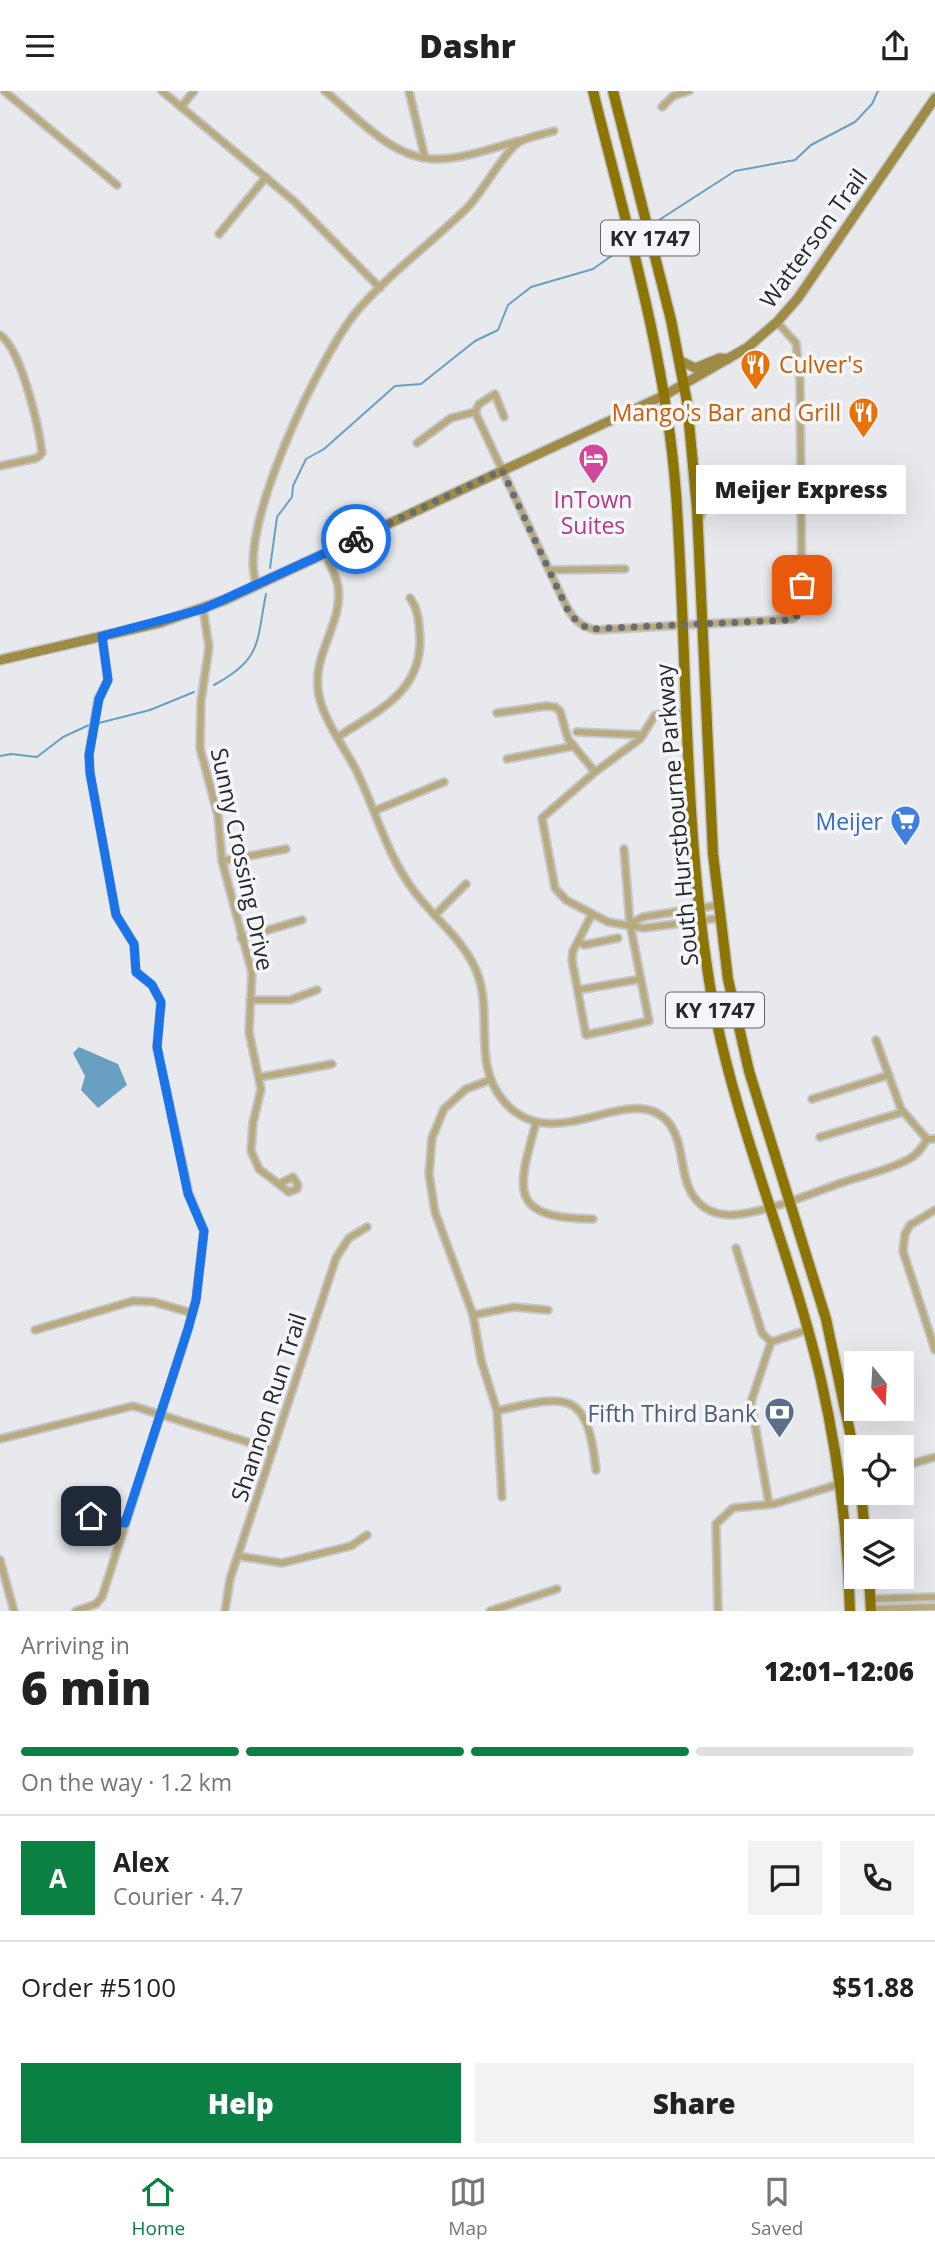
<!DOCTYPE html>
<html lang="en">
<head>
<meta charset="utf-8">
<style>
  :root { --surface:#fff; --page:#f2f2f2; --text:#222; --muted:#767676; --line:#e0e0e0; --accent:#0b8043 }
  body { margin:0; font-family:"Open Sans",sans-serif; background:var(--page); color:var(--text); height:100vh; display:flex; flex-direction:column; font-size:26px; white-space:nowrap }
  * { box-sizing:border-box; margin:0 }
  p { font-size:23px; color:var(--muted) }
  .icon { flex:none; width:38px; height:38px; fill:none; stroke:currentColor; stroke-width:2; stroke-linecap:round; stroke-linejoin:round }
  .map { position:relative; height:1520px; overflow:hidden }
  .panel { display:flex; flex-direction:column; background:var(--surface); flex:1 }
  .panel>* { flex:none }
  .needle { width:46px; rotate:162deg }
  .controls { position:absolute; left:844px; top:1260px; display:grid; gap:14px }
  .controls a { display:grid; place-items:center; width:70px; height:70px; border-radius:0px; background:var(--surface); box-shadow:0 7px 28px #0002; font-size:35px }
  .pin { position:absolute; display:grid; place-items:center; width:60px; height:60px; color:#fff; margin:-30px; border-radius:14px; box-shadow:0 4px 10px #0006 }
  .courier { position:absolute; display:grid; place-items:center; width:70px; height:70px; margin:-35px; border:5px solid #1a73e8; border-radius:50%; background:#fff; color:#222; box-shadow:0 2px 9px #0007 }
  .bubble { position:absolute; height:49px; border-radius:0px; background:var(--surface); box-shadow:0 7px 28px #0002; font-size:23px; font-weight:800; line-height:49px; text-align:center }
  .overview em { font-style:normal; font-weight:800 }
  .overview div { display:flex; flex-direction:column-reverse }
  .overview { display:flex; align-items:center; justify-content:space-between; height:119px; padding:0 21px }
  h1 { font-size:46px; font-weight:800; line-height:52px }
  .bar { display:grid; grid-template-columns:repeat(4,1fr); gap:10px 7px; align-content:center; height:84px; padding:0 21px }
  .bar i { height:9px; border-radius:5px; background:var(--line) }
  .bar .on { background:var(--accent) }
  .bar p { grid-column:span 4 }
  .line { display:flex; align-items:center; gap:18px; padding:0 21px; border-top:2px solid var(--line) }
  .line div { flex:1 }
  .round { display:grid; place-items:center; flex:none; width:74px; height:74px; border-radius:0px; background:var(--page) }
  .action { display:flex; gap:14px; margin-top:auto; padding:14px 21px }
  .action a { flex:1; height:80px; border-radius:0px; background:var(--accent); color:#fff; font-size:28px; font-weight:800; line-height:80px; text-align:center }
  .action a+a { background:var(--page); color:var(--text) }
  header { display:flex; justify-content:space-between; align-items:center; height:91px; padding:0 21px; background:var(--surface); font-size:32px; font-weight:800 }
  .tab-bar { display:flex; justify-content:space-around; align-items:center; height:98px; border-top:2px solid var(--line); background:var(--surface); font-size:19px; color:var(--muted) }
  .tab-bar a { display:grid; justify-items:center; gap:4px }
  .tab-bar .on { color:var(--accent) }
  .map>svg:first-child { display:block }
  .water { fill:#699fc0 }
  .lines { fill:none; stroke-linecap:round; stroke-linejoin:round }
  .stream { stroke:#699fc0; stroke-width:2 }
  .minor-casing { stroke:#c5c6ca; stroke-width:10 }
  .secondary-casing { stroke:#c5c6ca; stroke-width:12 }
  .primary-casing { stroke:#c5c6ca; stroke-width:13 }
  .minor { stroke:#b7ab7f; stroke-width:6 }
  .secondary { stroke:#9e8c46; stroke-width:9 }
  .primary { stroke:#8d7504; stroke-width:10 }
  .done { stroke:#6b6c6e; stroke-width:7; stroke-dasharray:0 12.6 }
  .route { stroke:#1a73e8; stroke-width:9 }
  .labels { text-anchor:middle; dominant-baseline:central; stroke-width:7; stroke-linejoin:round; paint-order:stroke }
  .shield { fill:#f5f6fa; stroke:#666668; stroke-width:2 }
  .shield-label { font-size:21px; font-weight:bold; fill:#28282a }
  .street-label { font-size:23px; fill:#28282a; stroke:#f5f6fa }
  .food-label { font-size:23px; fill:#c56008; stroke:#f5f6fa; text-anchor:start }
  .hotel-label { font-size:23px; fill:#b23c85; stroke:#f5f6fa }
  .shop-label { font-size:23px; fill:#366cbe; stroke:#f5f6fa; text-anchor:end }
  .service-label { font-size:23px; fill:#4e5e75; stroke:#f5f6fa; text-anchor:end }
</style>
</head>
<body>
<header><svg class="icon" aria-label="menu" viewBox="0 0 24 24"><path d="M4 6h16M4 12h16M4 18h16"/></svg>Dashr<svg class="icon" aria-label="share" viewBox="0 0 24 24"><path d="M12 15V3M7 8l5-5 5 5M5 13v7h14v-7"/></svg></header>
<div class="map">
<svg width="935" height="1520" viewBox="0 0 935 1520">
  <rect width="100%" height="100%" fill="#e8e9ed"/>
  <!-- water -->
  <path class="water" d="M79,956L118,973L127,994L98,1017L81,999L85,985L73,962Z"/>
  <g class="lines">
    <!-- stream -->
    <g class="stream">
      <path d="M659,129L735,80L795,69L811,54L855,31L872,13L878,0"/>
      <path d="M270,477L277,426L292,406L293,395L306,368L324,358L395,295L421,293L475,250L498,239L508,214L531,196L593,178L617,161"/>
      <path d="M214,594C262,568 256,553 266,503"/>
      <path d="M99,632L150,619L194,601"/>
      <path d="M0,665L11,663L37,666L63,646L89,634"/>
    </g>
    <defs>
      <g id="minor">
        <path d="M4,0L117,94"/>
        <path d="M162,0L295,111L380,197"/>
        <path d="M325,0C357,26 394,70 439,68C466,67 493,57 518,50"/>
        <path d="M409,0L425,67"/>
        <path d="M181,16L194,0"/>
        <path d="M662,16L673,5L689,0"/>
        <path d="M219,143L266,86"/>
        <path d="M0,244C21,257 39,337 42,362L37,367L0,375"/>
        <path d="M475,321L559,500C568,519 574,535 596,539L793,528L802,518L800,289L796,252L777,231"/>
        <path d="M417,352L451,327L475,321L479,313L495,303L504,326"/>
        <path d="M700,428C703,415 710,409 722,402L803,398"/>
        <path d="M325,464C330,473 336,484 338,495C344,535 308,565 320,609C327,634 344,656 356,679C376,719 386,763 414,800C434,827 462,847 476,879C494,922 472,971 502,1008C552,1071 630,987 668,1031C689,1057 675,1096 705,1117C713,1122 722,1124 732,1124C771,1121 813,1101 850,1089C869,1083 891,1078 909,1068C917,1064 922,1057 927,1048H935"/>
        <path d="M549,479L625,478"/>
        <path d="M257,494C234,442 321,263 357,220C390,182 430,153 466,118C482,103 506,56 523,49C533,45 544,43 554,40"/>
        <path d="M203,518L209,556L201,610L200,657L218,725L222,770L252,882L249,941L261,998L253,1032L251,1060L259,1078L289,1101L297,1098L298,1094L293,1086L281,1092"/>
        <path d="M497,622L546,615L555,616L560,620L568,648L595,681"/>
        <path d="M685,622L655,624L640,648L595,681L542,727L555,797L566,809L608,831L644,837L720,827"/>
        <path d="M577,641L643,644"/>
        <path d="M338,646C377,620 421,602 420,548C419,534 419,519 410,507"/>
        <path d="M507,668L574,655"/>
        <path d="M374,720L444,691"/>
        <path d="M222,770L286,758"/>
        <path d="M592,823L573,860L572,869L586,944L649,930L630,833L624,758"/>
        <path d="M435,824L466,793"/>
        <path d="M630,833L643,826L719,814"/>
        <path d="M241,847L302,829"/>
        <path d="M579,850L584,854L618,847"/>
        <path d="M578,899L641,888"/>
        <path d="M250,909H290L317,899"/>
        <path d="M876,949L901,1018L927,1048"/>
        <path d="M261,986L332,973"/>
        <path d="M490,989L466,998L444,1018L432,1047L429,1083L435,1121L473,1224L481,1269L497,1320L502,1406"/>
        <path d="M812,1008L889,984"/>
        <path d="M536,1032C517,1100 508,1127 593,1128"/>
        <path d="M820,1046L903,1021"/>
        <path d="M935,1119L910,1134L905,1143L903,1160L935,1259"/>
        <path d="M736,1157L762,1242L771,1251"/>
        <path d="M473,1224L514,1216L548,1219"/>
        <path d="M35,1239L133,1210L154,1211L192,1222"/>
        <path d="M771,1251L807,1239"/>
        <path d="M497,1320C569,1303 587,1299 596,1379"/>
        <path d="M0,1348L133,1315L273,1359"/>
        <path d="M901,1376L935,1366"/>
        <path d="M769,1413L751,1311L771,1251"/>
        <path d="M83,1428L102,1426L125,1432"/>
        <path d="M238,1465L282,1472L351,1455L367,1444"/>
        <path d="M0,1469L14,1520"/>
        <path d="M871,1508L935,1506"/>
        <path d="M871,1518L935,1516"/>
        <path d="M76,1520L96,1513L102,1506L188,1238L196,1209L204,1140L189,1103L157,956L161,911L152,894L136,881L134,853L116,824L90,682L89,664L98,608L108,589L102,546"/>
        <path d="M225,1520L230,1488L336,1167L349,1147L367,1136"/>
        <path d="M490,1520L557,1498"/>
        <path d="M718,1520L716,1433L733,1417L774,1413L856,1388"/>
      </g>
      <g id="secondary">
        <path d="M679,269L695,277L720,267L728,268"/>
        <path d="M637,321L656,320L668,329"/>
        <path d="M0,569L159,532L225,509L665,304L748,256L777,231L798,207L935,7"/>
      </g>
      <g id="primary">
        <path d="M593,0C626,133 666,266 676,403C688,571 683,741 712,907C736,1038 791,1160 821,1289C838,1364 848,1443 850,1520"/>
        <path d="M613,0L671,229L687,311L697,417L713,763L728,888L749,980L826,1228L856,1370"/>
        <path d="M861,1402L865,1440"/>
        <path d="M869,1486L871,1520"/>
      </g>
    </defs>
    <!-- minor casing -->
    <use href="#minor" class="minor-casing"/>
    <!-- secondary casing -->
    <use href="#secondary" class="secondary-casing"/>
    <!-- primary casing -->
    <use href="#primary" class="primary-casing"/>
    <!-- minor -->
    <use href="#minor" class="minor"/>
    <!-- secondary -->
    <use href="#secondary" class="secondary"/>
    <!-- primary -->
    <use href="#primary" class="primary"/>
  </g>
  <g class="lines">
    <!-- done -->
    <path class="done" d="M356,448L502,379L570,524L588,538L789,529C806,523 802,509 802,494"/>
    <!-- route -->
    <path class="route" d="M91,1425L125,1432L188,1238L196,1209L204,1140L188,1103L157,956L161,911L152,894L136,881L134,853L116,824L90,682L89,664L99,608L108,589L102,545L203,518L356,448"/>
  </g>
  <!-- icons -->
  <defs>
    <symbol id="restaurant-pin" viewBox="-11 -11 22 30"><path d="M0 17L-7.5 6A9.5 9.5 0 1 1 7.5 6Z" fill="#e8710a" stroke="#f5f6fa"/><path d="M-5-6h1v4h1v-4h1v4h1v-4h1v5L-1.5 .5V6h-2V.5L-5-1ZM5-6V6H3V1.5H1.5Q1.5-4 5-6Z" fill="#fff"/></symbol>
    <symbol id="hotel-pin" viewBox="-11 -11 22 30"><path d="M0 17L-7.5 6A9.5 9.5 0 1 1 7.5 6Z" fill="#d1479c" stroke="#f5f6fa"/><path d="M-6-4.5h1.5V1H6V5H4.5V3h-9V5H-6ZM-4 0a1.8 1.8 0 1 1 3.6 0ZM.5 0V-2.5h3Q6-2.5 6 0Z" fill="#fff"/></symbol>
    <symbol id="supermarket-pin" viewBox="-11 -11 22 30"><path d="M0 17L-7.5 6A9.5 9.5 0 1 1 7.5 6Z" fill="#3f7fe0" stroke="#f5f6fa"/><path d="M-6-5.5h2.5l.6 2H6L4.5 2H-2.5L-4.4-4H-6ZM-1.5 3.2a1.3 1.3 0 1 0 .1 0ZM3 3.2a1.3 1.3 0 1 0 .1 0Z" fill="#fff"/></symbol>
    <symbol id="bank-pin" viewBox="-11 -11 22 30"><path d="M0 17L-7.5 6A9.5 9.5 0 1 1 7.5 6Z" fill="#5c6f8a" stroke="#f5f6fa"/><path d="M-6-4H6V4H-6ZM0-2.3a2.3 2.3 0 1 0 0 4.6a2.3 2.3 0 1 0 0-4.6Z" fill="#fff"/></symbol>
  </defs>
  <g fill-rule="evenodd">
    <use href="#restaurant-pin" x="738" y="256" width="35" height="47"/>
    <use href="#restaurant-pin" x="846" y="304" width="35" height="47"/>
    <use href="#hotel-pin" x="576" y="350" width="35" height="47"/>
    <use href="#supermarket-pin" x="888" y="712" width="35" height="47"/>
    <use href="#bank-pin" x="762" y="1304" width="35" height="47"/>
  </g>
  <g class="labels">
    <!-- shield labels -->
    <g class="shield">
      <rect x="601" y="129.5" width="98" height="35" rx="5"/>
      <rect x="666" y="901.5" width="98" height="35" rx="5"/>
    </g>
    <g class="shield-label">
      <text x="650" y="147">KY 1747</text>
      <text x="715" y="919">KY 1747</text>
    </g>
    <!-- street labels -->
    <g class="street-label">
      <text transform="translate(813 147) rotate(-54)">Watterson Trail</text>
      <text transform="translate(676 724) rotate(-95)">South Hurstbourne Parkway</text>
      <text transform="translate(243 768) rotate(78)">Sunny Crossing Drive</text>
      <text transform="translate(268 1316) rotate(-72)">Shannon Run Trail</text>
    </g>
    <!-- food labels -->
    <g class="food-label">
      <text x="779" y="273">Culver's</text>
      <text x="841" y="321" text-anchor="end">Mango's Bar and Grill</text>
    </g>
    <!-- hotel labels -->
    <g class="hotel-label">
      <text x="593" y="408">InTown<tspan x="593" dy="26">Suites</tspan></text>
    </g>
    <!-- shop labels -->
    <g class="shop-label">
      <text x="883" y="730">Meijer</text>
    </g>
    <!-- service labels -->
    <g class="service-label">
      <text x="757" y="1322">Fifth Third Bank</text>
    </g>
  </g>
</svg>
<div class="controls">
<a><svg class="needle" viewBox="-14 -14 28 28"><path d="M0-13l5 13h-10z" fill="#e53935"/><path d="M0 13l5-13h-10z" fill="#767676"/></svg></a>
<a><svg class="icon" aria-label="locate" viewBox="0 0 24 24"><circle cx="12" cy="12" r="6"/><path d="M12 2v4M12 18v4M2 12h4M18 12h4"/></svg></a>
<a><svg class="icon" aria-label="layers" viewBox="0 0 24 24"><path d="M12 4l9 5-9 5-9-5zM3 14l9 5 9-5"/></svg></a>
</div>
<div class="pin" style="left:802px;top:494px;background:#ea580c"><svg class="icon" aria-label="bag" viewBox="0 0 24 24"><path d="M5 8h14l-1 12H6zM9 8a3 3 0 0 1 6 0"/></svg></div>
<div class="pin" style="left:91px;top:1425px;background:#1f2937"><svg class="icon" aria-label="home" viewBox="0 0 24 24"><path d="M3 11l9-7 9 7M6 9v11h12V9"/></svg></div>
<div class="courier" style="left:356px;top:448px"><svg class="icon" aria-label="bike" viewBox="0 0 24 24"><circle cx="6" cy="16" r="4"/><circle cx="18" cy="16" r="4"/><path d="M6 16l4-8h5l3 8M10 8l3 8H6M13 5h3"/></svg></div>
<div class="bubble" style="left:696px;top:374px;width:210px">Meijer Express</div>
</div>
<section class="panel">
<div class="overview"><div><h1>6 min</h1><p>Arriving in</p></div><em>12:01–12:06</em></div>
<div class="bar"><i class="on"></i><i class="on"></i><i class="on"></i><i></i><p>On the way · 1.2 km</p></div>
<div class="line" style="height:126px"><b class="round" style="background:var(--accent);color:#fff">A</b><div><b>Alex</b><p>Courier · 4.7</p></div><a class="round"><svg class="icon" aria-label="chat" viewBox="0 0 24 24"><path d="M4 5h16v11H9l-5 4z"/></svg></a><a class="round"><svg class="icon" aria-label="phone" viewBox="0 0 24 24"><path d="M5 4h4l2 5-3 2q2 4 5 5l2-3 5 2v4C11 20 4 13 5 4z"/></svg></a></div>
<div class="line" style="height:91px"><div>Order #5100</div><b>$51.88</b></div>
<div class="action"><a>Help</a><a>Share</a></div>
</section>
<nav class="tab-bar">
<a class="on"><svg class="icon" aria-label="home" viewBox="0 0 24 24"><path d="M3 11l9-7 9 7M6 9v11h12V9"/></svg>Home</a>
<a><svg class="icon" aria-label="map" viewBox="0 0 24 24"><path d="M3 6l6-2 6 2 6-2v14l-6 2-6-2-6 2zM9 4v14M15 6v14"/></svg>Map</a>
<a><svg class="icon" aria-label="saved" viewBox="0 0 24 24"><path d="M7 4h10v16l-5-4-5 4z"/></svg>Saved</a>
</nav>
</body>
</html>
